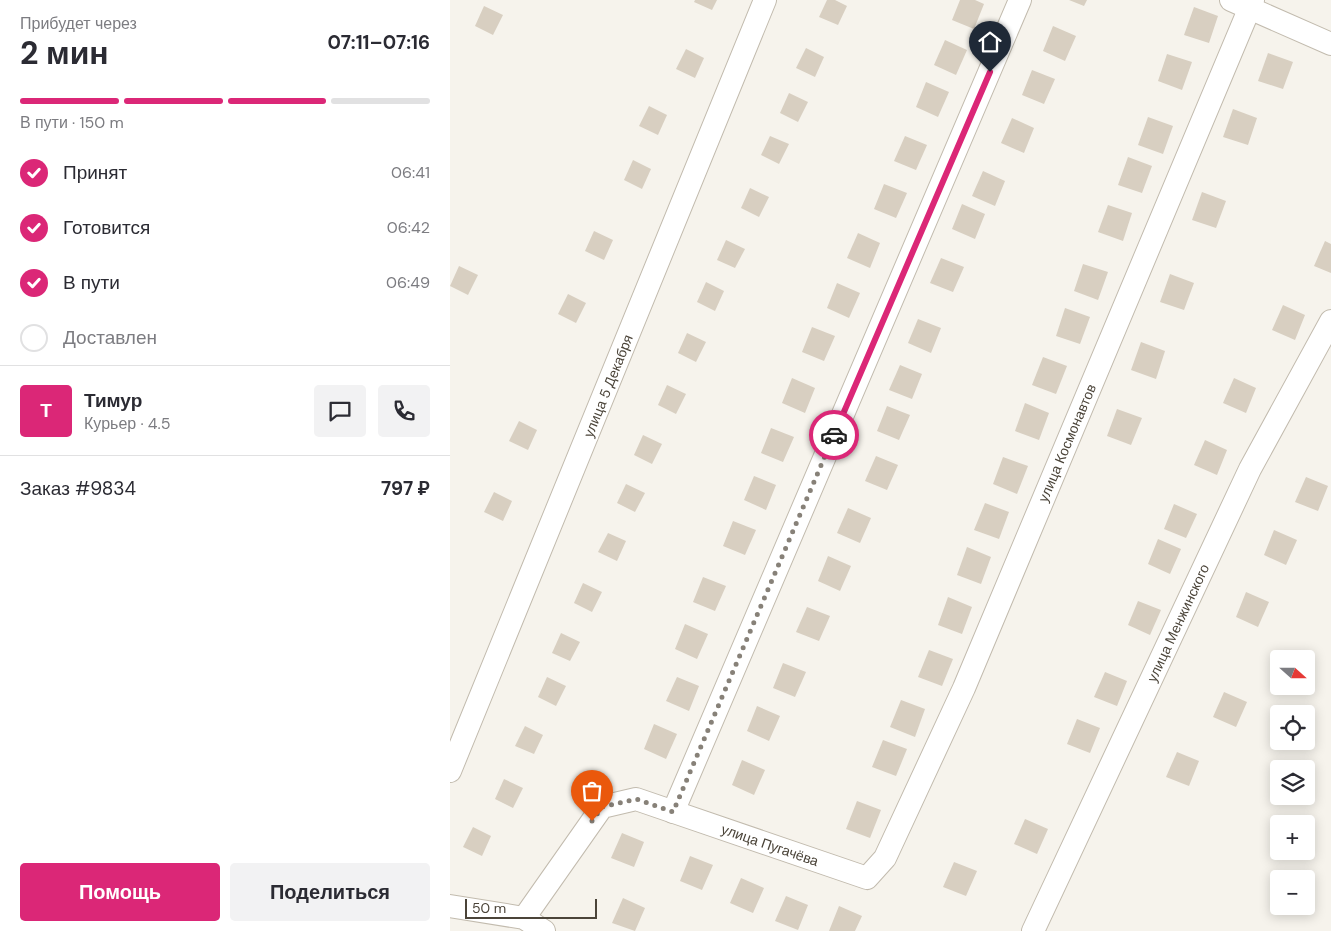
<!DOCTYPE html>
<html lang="ru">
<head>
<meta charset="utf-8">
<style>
  :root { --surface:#fff; --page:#f2f2f3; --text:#2b2b33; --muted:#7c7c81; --line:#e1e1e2; --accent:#db2777 }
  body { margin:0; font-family:"DM Sans",sans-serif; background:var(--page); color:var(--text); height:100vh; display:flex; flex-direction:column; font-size:19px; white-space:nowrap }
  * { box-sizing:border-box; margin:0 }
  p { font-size:16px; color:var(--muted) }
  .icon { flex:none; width:28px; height:28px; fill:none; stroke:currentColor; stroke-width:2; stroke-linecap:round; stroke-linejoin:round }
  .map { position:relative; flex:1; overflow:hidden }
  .side { display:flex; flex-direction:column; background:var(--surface); width:450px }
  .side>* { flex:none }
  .needle { width:32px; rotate:111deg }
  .tools { position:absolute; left:820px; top:650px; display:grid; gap:10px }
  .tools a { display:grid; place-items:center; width:45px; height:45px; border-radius:5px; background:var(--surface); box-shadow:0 2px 12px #0003; font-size:25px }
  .scale { position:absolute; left:15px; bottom:12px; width:132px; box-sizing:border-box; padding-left:5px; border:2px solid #4b4439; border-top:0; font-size:14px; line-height:18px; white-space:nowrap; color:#4b4439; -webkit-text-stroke:4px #fff; paint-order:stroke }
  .pin { position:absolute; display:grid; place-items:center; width:42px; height:42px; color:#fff; margin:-51px -21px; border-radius:50% 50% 50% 0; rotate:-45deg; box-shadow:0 0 5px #0007 }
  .pin .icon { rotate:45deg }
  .courier { position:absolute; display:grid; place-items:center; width:50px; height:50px; margin:-25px; border:4px solid #db2777; border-radius:50%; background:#fff; color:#222; box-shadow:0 1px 6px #0007 }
  .overview em { font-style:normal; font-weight:700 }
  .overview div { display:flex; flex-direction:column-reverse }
  .overview { display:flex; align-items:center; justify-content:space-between; height:85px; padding:0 20px }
  h1 { font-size:32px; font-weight:700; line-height:38px }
  .bar { display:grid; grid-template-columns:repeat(4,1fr); gap:8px 5px; align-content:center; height:60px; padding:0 20px }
  .bar i { height:6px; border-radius:4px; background:var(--line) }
  .bar .active { background:var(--accent) }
  .bar p { grid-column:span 4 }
  .line { display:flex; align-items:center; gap:12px; padding:0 20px; border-top:1px solid var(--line) }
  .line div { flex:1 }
  .round { display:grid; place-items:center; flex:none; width:52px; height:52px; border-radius:5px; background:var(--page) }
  ol { padding:0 20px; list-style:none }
  li { display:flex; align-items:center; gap:15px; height:55px }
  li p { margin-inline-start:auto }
  li .icon { padding:5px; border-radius:50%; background:var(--accent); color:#fff; stroke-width:4 }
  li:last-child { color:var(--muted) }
  li i { width:28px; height:28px; border:2px solid var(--line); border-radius:50% }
  .button { display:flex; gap:10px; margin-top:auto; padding:10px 20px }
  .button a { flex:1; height:58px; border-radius:5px; background:var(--accent); color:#fff; font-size:20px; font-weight:700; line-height:58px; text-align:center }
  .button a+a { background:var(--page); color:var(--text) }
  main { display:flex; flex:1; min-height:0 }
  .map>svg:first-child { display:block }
  .building { fill:#d8cfc1 }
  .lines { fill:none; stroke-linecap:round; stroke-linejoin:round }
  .minor-casing { stroke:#c2bbae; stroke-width:24 }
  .minor { stroke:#fff; stroke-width:22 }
  .done { stroke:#878178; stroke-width:5; stroke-dasharray:0 9 }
  .route { stroke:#db2777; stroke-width:6 }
  .labels { text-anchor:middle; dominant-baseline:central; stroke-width:4; stroke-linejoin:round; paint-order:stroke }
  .street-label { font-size:14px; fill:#4b4439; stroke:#fff }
</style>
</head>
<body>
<main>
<section class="side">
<div class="overview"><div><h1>2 мин</h1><p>Прибудет через</p></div><em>07:11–07:16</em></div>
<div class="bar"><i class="active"></i><i class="active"></i><i class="active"></i><i></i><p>В пути · 150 m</p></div>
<ol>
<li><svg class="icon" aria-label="check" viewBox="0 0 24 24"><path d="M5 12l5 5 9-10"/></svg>Принят<p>06:41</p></li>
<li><svg class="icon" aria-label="check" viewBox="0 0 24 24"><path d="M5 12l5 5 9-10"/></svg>Готовится<p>06:42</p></li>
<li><svg class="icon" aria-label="check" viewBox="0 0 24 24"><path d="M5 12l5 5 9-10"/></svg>В пути<p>06:49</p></li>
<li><i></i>Доставлен</li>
</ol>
<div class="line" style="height:90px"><b class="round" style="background:var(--accent);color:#fff">Т</b><div><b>Тимур</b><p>Курьер · 4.5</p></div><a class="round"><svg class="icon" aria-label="chat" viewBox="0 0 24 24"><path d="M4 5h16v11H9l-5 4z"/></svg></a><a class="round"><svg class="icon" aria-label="phone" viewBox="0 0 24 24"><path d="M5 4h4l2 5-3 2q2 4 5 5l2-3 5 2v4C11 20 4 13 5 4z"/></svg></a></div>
<div class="line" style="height:65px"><div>Заказ #9834</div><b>797 ₽</b></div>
<div class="button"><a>Помощь</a><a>Поделиться</a></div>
</section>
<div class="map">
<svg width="881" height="931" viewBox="0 0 881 931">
  <rect width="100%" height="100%" fill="#f6f3ec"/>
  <!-- building -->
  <g class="building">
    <path d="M245,0H267L262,10L244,2Z"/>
    <path d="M377,0H385L397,6L388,25L369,17Z"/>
    <path d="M510,0H525L534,4L524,29L502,20Z"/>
    <path d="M619,0H637L634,6Z"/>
    <path d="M34,6L53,15L43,35L25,26Z"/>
    <path d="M744,7L768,16L759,43L734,35Z"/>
    <path d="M603,26L626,36L615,61L593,51Z"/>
    <path d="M495,40L517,50L506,75L484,65Z"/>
    <path d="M356,48L374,57L365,77L346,68Z"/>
    <path d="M236,49L254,58L245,78L226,69Z"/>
    <path d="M818,53L843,62L833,89L808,81Z"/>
    <path d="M717,54L742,62L732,90L708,81Z"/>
    <path d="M582,70L605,79L594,104L572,95Z"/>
    <path d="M476,82L499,92L488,117L466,107Z"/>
    <path d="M339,93L358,102L348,122L330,113Z"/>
    <path d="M199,106L217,115L208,135L189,126Z"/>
    <path d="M783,109L807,118L798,145L773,137Z"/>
    <path d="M698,117L723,126L713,154L688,145Z"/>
    <path d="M562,118L584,128L574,153L551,143Z"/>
    <path d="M320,136L339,144L329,164L311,155Z"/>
    <path d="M455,136L477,145L466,170L444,161Z"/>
    <path d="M678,157L702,166L692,193L668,185Z"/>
    <path d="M183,160L201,169L192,189L174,180Z"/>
    <path d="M533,171L555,181L545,206L522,196Z"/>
    <path d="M434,184L457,193L446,218L424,209Z"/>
    <path d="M300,188L319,197L309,217L291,208Z"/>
    <path d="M752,192L776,201L766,228L742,220Z"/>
    <path d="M512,204L535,214L525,239L502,229Z"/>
    <path d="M658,205L682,213L673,241L648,232Z"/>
    <path d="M144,231L163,240L154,260L135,251Z"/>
    <path d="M408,233L430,243L420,268L397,258Z"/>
    <path d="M276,240L295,249L285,268L267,260Z"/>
    <path d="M875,241L881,244V273L864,266Z"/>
    <path d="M491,258L514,267L503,292L480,283Z"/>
    <path d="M633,264L658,272L648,300L624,291Z"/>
    <path d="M9,266L28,275L18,295L0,286Z"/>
    <path d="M720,274L744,283L734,310L710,302Z"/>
    <path d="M256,282L274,291L265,311L247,302Z"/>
    <path d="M387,283L410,293L399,318L377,308Z"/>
    <path d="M118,294L136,303L126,323L108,314Z"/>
    <path d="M833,305L855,315L845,340L822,330Z"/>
    <path d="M615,308L640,317L630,344L606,336Z"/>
    <path d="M468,319L491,328L481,353L458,343Z"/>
    <path d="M362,327L385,336L374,361L352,352Z"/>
    <path d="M237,333L256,342L246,362L228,353Z"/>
    <path d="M691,342L715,351L706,379L681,370Z"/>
    <path d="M593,357L617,366L606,394L582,385Z"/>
    <path d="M450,365L472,374L462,399L439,390Z"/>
    <path d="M342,378L365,388L355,413L332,403Z"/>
    <path d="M784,378L806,388L796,413L773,403Z"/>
    <path d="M217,385L236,394L226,414L208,405Z"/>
    <path d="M575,403L599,413L589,440L565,431Z"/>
    <path d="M437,406L460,415L449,440L427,431Z"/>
    <path d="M667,409L692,418L681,445L657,436Z"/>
    <path d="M69,421L87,430L78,450L59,441Z"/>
    <path d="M321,428L344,437L333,462L311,453Z"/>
    <path d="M193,435L212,444L202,464L184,455Z"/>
    <path d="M755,440L777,450L767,475L744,465Z"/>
    <path d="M426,456L448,465L437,490L415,481Z"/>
    <path d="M553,457L578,466L567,494L543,484Z"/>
    <path d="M304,476L326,485L316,510L294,500Z"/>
    <path d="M856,477L878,486L868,511L845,502Z"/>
    <path d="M176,484L195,493L185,512L167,503Z"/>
    <path d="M44,492L62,501L53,521L34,512Z"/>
    <path d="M535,503L559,512L549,539L524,530Z"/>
    <path d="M724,504L747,514L736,538L714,529Z"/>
    <path d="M398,508L421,518L410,543L387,533Z"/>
    <path d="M283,521L306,530L295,555L273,546Z"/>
    <path d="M824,530L847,540L836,565L814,555Z"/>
    <path d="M158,533L176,541L167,561L148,552Z"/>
    <path d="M708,539L731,549L720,574L698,564Z"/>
    <path d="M517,547L541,557L531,584L507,575Z"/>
    <path d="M378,556L401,566L390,591L368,581Z"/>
    <path d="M253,577L276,586L265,611L243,602Z"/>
    <path d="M133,583L152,592L142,612L124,603Z"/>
    <path d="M796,592L819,602L808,627L786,617Z"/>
    <path d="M498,597L522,607L512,634L488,625Z"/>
    <path d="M688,601L711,610L700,635L678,625Z"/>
    <path d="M357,607L380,616L369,641L346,632Z"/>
    <path d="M235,624L258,634L247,659L225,649Z"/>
    <path d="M111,633L130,642L120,661L102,653Z"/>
    <path d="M479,650L503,659L492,686L468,677Z"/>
    <path d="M333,663L356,672L345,697L323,688Z"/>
    <path d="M655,672L677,681L667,706L644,697Z"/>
    <path d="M97,677L116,686L106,706L88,697Z"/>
    <path d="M227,677L249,686L239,711L216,701Z"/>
    <path d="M774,692L797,702L786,727L763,717Z"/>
    <path d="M451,700L475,709L465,737L440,727Z"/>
    <path d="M307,706L330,716L319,741L297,731Z"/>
    <path d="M627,719L650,728L640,753L617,744Z"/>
    <path d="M204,724L227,734L216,759L194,749Z"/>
    <path d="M75,726L93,735L84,754L65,746Z"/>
    <path d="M433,740L457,749L446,776L422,767Z"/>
    <path d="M727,752L749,761L739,786L716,777Z"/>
    <path d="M292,760L315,770L304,795L282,785Z"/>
    <path d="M54,779L73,788L63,808L45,799Z"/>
    <path d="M407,801L431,810L420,838L396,829Z"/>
    <path d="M575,819L598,829L587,854L564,844Z"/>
    <path d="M23,827L41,836L32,856L13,847Z"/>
    <path d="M172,833L194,842L184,867L161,858Z"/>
    <path d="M240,856L263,865L252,890L230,881Z"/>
    <path d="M504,862L527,871L516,896L493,887Z"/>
    <path d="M842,872L864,881L856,900V879H839Z"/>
    <path d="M291,878L314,888L303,913L280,903Z"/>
    <path d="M336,896L358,905L348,930L325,921Z"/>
    <path d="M173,898L195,908L185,931L162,923Z"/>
    <path d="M389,906L412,916L405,931H379Z"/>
  </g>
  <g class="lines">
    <defs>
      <g id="minor">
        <path d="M781,0L881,44"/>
        <path d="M0,771L315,0"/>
        <path d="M223,812L570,0"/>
        <path d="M0,906L74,918L94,931"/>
        <path d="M74,918L152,807L186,799L417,878L435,858L514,688L803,0"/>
        <path d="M583,931L800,469L881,321"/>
      </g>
    </defs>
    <!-- minor casing -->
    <use href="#minor" class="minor-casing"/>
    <!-- minor -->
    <use href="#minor" class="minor"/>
  </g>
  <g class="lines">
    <!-- done -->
    <path class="done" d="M142,821L152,807L186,799L223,812L384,435"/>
    <!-- route -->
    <path class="route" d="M384,435L540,72"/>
  </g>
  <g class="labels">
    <!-- street labels -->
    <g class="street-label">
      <text transform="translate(158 386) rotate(-68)">улица 5 Декабря</text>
      <text transform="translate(617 443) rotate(-67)">улица Космонавтов</text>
      <text transform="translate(728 623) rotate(-65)">улица Менжинского</text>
      <text transform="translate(320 845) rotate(19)">улица Пугачёва</text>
    </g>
  </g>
</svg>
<div class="tools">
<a><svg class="needle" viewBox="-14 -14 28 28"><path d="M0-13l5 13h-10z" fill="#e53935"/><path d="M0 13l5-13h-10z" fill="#7c7c81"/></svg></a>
<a><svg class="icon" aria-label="locate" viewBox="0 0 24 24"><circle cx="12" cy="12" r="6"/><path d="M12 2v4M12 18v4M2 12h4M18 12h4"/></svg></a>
<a><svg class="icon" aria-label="layers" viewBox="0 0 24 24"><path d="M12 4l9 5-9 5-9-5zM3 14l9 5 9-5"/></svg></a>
<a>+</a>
<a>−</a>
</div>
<div class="scale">50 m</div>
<div class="pin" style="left:142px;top:821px;background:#ea580c"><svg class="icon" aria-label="bag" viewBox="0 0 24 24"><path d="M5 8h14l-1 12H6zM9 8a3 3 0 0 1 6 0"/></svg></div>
<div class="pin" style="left:540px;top:72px;background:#1f2937"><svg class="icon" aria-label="home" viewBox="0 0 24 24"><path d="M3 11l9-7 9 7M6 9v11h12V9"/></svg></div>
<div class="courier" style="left:384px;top:435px"><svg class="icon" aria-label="car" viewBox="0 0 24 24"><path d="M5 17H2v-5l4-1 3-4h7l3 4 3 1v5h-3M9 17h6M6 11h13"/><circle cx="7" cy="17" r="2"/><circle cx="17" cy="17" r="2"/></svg></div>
</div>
</main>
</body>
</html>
